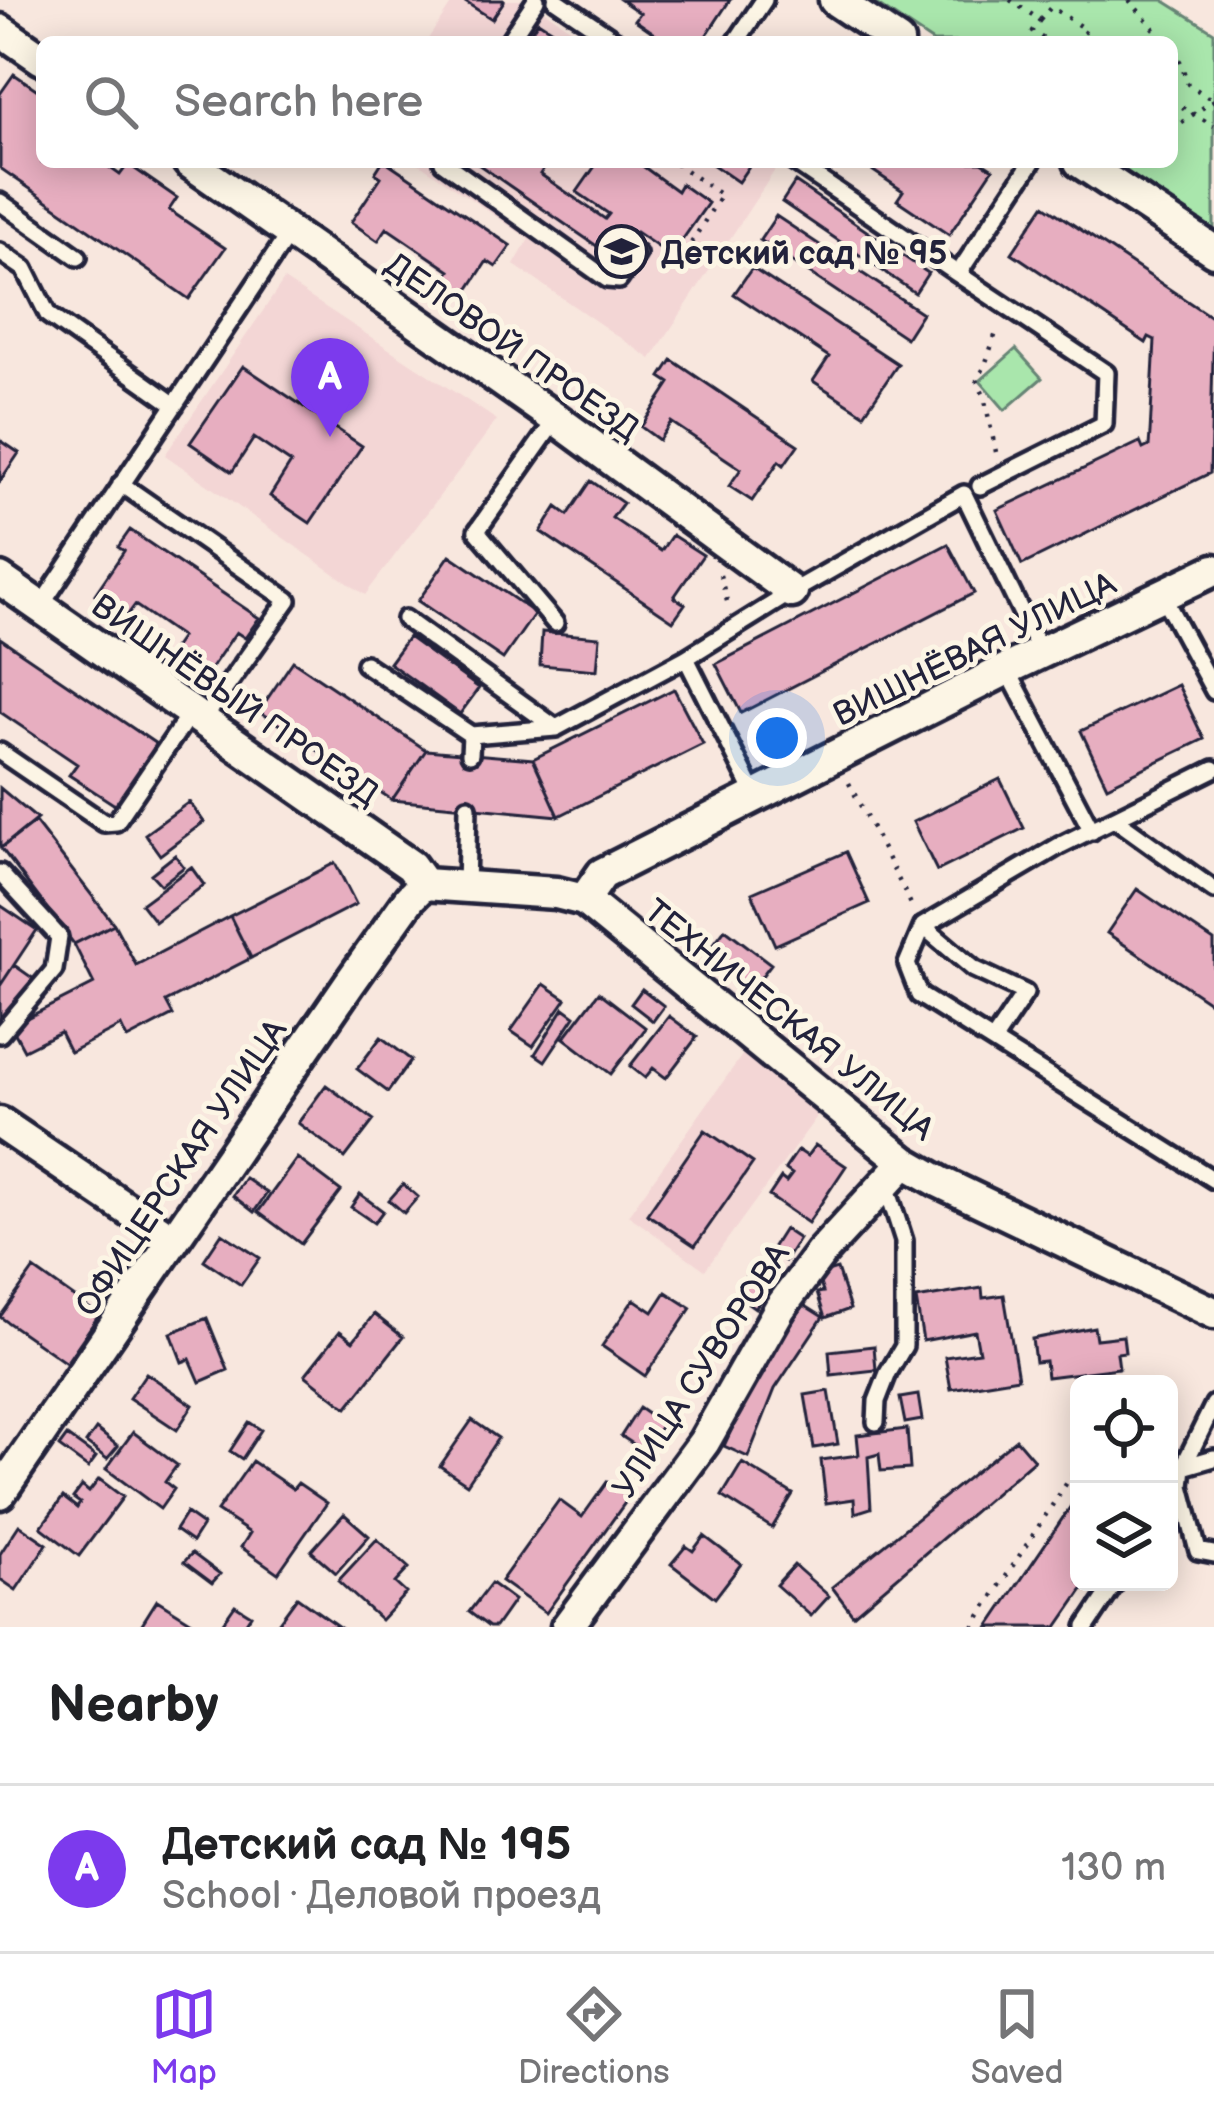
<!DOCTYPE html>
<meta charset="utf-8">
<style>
:root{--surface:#fff;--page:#f6f6f6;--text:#202124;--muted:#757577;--line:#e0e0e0;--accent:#7c3aed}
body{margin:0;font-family:"Balsamiq Sans",sans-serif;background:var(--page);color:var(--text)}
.controls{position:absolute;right:36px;bottom:36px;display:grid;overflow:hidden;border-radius:18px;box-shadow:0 6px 30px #0003}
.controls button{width:108px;height:108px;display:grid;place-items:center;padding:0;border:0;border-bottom:3px solid var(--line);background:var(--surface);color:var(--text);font:60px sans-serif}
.you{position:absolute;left:777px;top:738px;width:42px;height:42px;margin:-30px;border:9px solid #fff;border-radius:50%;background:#1a73e8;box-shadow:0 0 0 18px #1a73e833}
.badge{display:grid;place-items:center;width:78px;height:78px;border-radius:50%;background:var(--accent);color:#fff;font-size:39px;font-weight:700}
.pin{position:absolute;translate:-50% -99px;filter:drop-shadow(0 3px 6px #0008)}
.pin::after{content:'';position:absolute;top:63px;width:42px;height:36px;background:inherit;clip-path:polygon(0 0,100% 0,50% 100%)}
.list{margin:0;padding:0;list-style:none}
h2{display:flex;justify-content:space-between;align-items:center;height:156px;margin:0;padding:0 48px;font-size:51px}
h2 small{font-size:39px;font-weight:400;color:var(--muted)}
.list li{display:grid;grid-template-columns:78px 1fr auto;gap:36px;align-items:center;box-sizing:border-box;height:168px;padding:0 48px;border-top:3px solid var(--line)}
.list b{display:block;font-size:45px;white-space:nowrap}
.list p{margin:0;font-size:39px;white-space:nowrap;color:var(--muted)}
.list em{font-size:39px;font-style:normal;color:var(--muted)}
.icon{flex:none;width:66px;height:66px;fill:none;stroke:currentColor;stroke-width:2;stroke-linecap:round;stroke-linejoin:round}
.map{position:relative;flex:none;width:1214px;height:1627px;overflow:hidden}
.search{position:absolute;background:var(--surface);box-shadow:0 6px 30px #0003;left:36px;right:36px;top:36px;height:132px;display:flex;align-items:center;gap:30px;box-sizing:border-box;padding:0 42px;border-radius:18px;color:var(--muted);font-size:45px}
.sheet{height:324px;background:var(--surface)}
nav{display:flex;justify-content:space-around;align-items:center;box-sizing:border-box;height:168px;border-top:3px solid var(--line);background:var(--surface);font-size:33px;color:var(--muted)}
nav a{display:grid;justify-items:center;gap:6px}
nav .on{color:var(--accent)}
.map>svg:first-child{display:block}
</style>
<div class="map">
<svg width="1214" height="1627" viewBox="0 0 1214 1627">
<rect width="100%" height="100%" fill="#f8e7de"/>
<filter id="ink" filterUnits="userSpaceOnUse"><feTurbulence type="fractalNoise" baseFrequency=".00833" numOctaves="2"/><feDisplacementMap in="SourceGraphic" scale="24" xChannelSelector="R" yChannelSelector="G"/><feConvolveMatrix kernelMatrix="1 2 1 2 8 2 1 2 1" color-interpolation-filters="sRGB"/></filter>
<g filter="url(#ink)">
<path fill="#f3d6d5" d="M454,0H529L590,42H426Z
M417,162H764L775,170L651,359L514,265L529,239Z
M284,280L497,420L365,595L165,455Z
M745,1051L821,1111L705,1270L628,1215Z"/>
<path fill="#a9e6ac" stroke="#668474" stroke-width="3" d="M870,0H1163L1214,32V235L1109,162H1172V42H933Z
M1016,349L1042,378L1005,410L980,381Z"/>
<path fill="#e7aec0" stroke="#22223b" stroke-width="3" d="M462,0H503L504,1L492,19Z
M621,0H730L702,42H667L635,20L640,13Z
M538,21L569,41L568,42H530L526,39Z
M14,74L42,93V162H102L120,175L128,164L177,198L169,210L225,248L189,299L0,168V94Z
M382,162H387L511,246L496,267L487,261L464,296L443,281L450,271L387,228L378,241L351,222L381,177L375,173Z
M475,162H548L540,174L605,219L609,214L577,192L598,162H637L677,191L681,184L708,203L671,256L636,232L617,260Z
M709,162H749L751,163L738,182Z
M860,162H982L993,169L949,235L897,200L903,191Z
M795,182L928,273L915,293L782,202Z
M1044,205L1214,319L1210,473L1022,565L997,510L1140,442L1143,449L1149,446L1150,433L1155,340L1149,337L1146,343L1012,253Z
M776,216L922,313L906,338L760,240Z
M752,268L898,364L864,414L813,381L829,357L734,294Z
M672,360L798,445L784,465L779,461L752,501L729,486L741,469L671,422L659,440L641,427L670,383L661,377Z
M243,366L362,446L310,523L270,496L291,463L254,438L232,472L190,443Z
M0,440L19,453L0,481Z
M591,481L623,503L612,518L661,551L672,535L703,555L674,597L685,604L673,621L541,532L557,507L568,515Z
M130,530L259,618L245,638L236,632L207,674L172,650L181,637L135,605L127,616L95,594L124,551L118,547Z
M948,544L974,593L741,713L716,664Z
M450,555L535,613L503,659L418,601Z
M542,632L600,637L597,670L540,665Z
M408,637L479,688L460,714L389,663Z
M0,638L159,746L118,807L69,775L77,764L0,712Z
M293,661L426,750L392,800L259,711Z
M1178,685L1204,739L1107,786L1081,731Z
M674,689L703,744L559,816L533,759Z
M426,750L533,759L559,816L392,800Z
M1000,779L1024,828L937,871L913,822Z
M0,788L37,819L1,848L0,847Z
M189,802L204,822L160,855L145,834Z
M35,822L114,924L74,944L1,848Z
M846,852L869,903L775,945L752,893Z
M175,855L184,867L161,885L151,874Z
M335,863L356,904L251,958L230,916Z
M191,867L204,885L155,922L141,904Z
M1137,889L1214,941V1005L1107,933Z
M0,905L37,930L0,986Z
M230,916L251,958L166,1002L173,1015L127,1039L121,1026L70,1052L60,1032L24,1050L11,1026L94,984L74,944L114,924L136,965Z
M725,929L771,964L752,989L706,954Z
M14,965L34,979L5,1019L0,1016V986Z
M544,984L566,999L533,1046L511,1031Z
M642,989L664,1006L653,1021L631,1004Z
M599,992L646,1028L611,1074L564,1038Z
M564,1008L575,1016L545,1061L535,1054Z
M669,1016L697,1037L666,1078L653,1068L645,1078L630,1066Z
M381,1037L411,1060L388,1092L357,1069Z
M326,1085L374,1120L345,1158L298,1123Z
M705,1130L753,1163L695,1246L647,1214Z
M815,1145L846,1166L808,1223L769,1196L781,1178L786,1182L792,1174L785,1169L798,1150L807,1156Z
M297,1158L341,1191L301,1244L258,1212Z
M245,1178L267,1193L254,1212L233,1196Z
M403,1184L418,1197L404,1213L389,1200Z
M360,1194L383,1211L374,1223L351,1207Z
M784,1229L799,1239L785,1261L770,1251Z
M222,1233L260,1258L241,1285L204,1260Z
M34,1269L99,1315L66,1363L0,1317Z
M837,1269L850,1309L825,1318L817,1293L823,1292L817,1275Z
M747,1275L768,1290L755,1308L734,1293Z
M982,1288L983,1298L1004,1295L1018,1378L951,1389L945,1357L979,1352L975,1331L923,1341L916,1299Z
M666,1292L691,1308L645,1376L602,1346L634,1299L653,1312Z
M804,1305L823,1317L775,1389L748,1457L724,1446L755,1378Z
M374,1314L403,1337L347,1408L305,1375L340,1331L353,1341Z
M207,1318L228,1370L200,1382L190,1359L182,1362L171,1333Z
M1094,1327L1096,1339L1123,1336L1125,1352L1117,1353L1119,1368L1047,1377L1045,1361L1035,1362L1032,1339Z
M874,1346L876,1370L831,1375L829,1351Z
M146,1373L193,1405L177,1430L129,1398Z
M829,1391L838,1444L814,1448L805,1395Z
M918,1395L922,1420L905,1423L900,1398Z
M639,1408L662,1424L644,1451L621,1436Z
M472,1420L498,1438L467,1484L440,1466Z
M249,1422L261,1430L242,1459L230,1451Z
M96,1429L118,1446L107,1459L86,1443Z
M907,1429L910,1469L881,1471L879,1454L868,1457L871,1508L855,1513L854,1499L826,1503L821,1460L859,1455L857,1435Z
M133,1432L177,1465L165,1482L174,1489L160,1509L106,1469Z
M67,1436L96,1457L88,1468L59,1447Z
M1016,1439L1034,1460L853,1615L832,1587Z
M252,1461L293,1489L298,1483L327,1503L278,1573L241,1547L250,1533L217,1511Z
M742,1463L793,1494L772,1528L722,1496Z
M99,1479L123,1497L79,1556L41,1527L63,1497L77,1508L80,1503L73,1498L82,1486L89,1492Z
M607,1482L629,1497L546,1613L501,1581L559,1500L582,1517Z
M1079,1494V1582H1088L1057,1627H989Z
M186,1513L203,1525L192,1542L175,1530Z
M344,1514L369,1536L336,1573L311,1551Z
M19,1525L47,1544L16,1590L0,1579V1554Z
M704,1536L741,1564L715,1598L671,1564L686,1546L693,1551Z
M377,1539L409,1568L395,1583L406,1593L381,1620L338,1581Z
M192,1553L220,1574L212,1583L184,1562Z
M794,1565L829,1596L811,1616L776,1585Z
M491,1583L514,1600L495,1627H489L469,1612Z
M297,1597L339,1627H283L278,1623Z
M157,1600L200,1627H140Z
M235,1605L251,1615L243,1627H223L221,1625Z"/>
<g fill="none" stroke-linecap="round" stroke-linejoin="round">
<defs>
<path id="service" d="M556,0L618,42
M508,42L536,0
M736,42L764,0
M443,162L607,279L619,280L637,254
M794,162L958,274
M0,202L78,257
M0,252L25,269L48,315L175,405
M121,484L288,600L203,720
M980,486L1104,424L1106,373L958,274L1032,162
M1162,595L1214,691
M40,607L290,232
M405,619L556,728
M555,623L477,531L556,419
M686,658L756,797
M365,664L471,735
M1007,669L1092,831
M0,752L104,823L116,822L191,712
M470,754L471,735L556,728L686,658L792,592L964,494L1041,653
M1214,769L1059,846L923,926L907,964L919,995L1214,1180
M1115,819L1214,890
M0,873L59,937L54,970L0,1034
M466,887L468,807
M923,926L974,969L1025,993L993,1041
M876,1422L877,1401L888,1373L904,1346V1241L886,1185
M1214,1458L1183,1467L1181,1486L1198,1551L1214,1554
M1183,1467L1214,1404
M1086,1627L1116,1582"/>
<path id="minor" d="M835,0L898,42
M0,30L42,59
M189,162L556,419L792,592
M1080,162L1214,251
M0,579L411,866L424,884
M424,884L556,893L584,900L905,1162L940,1182L1214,1313
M584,900L602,874L1007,669L1214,570
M0,1123L173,1240
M0,1493L349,984L410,898L424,884
M567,1627L704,1442L780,1308L820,1254L905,1162"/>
</defs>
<use href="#service" stroke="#22223b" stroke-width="24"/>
<use href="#minor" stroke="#22223b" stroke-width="39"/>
<path stroke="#22223b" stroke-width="4.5" stroke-dasharray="3 9" stroke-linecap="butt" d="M1010,0L1040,20L1032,31L1048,42
M1129,0L1166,42
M1040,20L1051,7L1086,30L1077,42
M1172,50L1180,61L1188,84L1214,101
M1172,101L1214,126
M1172,129L1214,100
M659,263L675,269L721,195L674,162
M996,452L984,396L977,380L984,368L998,327
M720,575L728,605
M849,783L912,906
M973,1627L1079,1464"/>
<use href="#service" stroke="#fcf5e5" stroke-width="15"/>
<use href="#minor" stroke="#fcf5e5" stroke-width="30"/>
</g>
</g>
<defs>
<symbol id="school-ring" viewBox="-11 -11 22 22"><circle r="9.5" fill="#fcf5e5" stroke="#22223b" stroke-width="1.5"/><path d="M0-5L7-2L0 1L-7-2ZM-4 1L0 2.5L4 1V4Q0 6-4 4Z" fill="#22223b"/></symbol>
</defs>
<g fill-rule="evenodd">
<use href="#school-ring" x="592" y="222" width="59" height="59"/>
</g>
<g text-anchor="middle" stroke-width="10" stroke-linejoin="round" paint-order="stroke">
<g font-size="33" font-weight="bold" fill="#22223b" stroke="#fcf5e5" text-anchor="start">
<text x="661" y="264">Детский сад № 95</text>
</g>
<g font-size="33" fill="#22223b" stroke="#fcf5e5">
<text transform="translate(513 346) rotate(35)" y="12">ДЕЛОВОЙ ПРОЕЗД</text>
<text transform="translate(974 648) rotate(-26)" y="12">ВИШНЁВАЯ УЛИЦА</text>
<text transform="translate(236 699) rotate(35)" y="12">ВИШНЁВЫЙ ПРОЕЗД</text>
<text transform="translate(790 1019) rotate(39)" y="12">ТЕХНИЧЕСКАЯ УЛИЦА</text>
<text transform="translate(180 1167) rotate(-56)" y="12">ОФИЦЕРСКАЯ УЛИЦА</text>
<text transform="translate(700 1370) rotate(-57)" y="12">УЛИЦА СУВОРОВА</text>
</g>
</g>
</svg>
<div class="controls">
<button><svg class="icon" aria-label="locate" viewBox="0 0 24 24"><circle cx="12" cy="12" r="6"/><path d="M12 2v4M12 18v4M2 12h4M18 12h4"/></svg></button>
<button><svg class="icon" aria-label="layers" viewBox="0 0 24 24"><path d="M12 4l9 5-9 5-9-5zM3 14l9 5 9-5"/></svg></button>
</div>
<div class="you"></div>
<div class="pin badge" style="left:330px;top:437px">A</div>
<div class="search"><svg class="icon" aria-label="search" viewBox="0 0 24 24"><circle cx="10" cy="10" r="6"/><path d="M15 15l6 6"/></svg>Search here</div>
</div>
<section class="sheet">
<h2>Nearby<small></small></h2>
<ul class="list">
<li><span class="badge">A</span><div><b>Детский сад № 195</b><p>School · Деловой проезд</p></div><em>130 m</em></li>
</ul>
</section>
<nav>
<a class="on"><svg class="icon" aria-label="map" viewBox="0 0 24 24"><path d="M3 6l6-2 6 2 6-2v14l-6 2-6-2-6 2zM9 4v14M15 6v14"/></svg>Map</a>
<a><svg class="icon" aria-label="directions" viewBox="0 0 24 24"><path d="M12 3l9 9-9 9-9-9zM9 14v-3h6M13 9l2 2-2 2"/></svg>Directions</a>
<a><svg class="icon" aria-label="saved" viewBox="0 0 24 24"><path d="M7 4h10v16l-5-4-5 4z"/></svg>Saved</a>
</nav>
